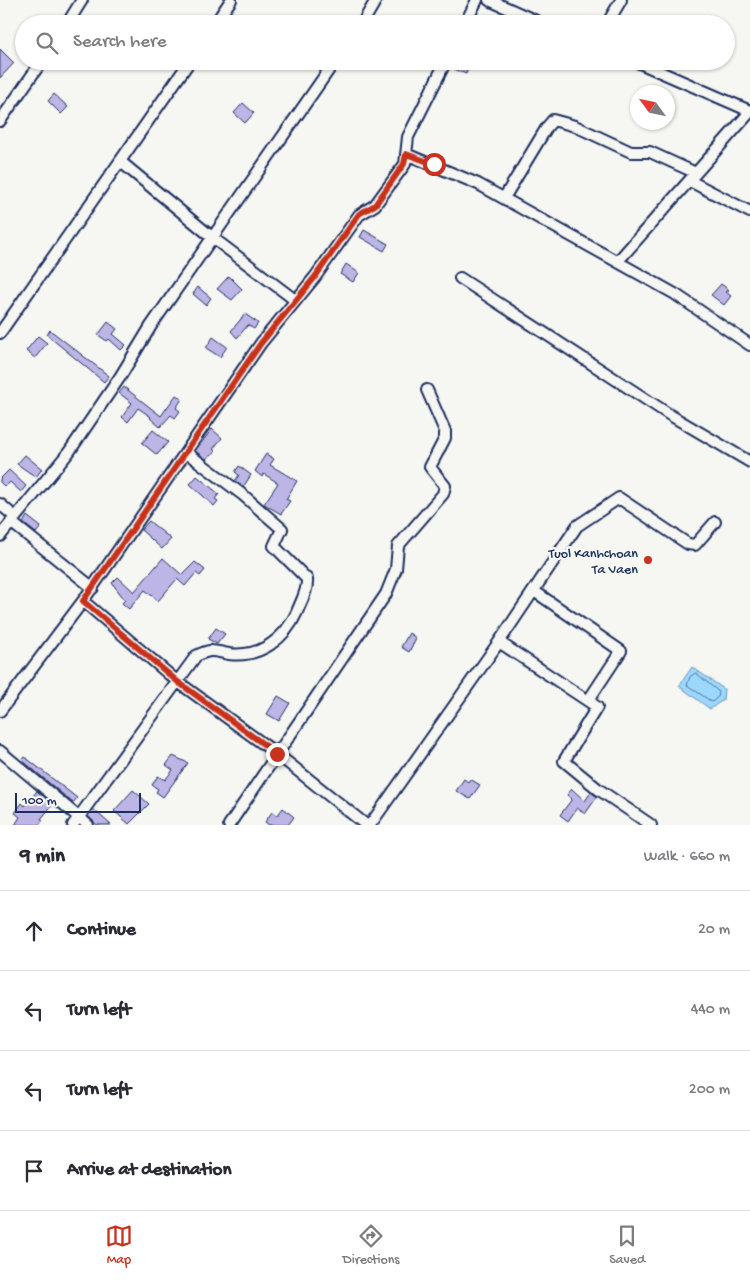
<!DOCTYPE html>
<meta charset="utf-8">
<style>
:root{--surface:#fff;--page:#f7f7f7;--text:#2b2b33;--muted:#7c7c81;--line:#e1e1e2;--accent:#c8321e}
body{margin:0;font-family:"Gochi Hand",sans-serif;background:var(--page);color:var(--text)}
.compass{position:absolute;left:630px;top:85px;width:45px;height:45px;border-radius:50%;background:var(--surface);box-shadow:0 1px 4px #0004;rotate:303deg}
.scale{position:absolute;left:15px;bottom:12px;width:126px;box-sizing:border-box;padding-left:5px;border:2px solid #1b2f5e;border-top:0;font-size:14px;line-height:18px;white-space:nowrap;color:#1b2f5e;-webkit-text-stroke:4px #f6f6f2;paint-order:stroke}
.stop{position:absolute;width:15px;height:15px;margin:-11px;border:4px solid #c8321e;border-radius:50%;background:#fff}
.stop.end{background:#c8321e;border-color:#fff;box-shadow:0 1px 5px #0008}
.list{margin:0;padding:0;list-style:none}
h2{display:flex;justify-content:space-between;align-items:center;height:65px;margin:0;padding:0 20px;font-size:21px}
h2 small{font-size:16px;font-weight:400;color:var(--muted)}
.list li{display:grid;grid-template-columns:32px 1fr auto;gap:15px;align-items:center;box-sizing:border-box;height:80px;padding:0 20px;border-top:1px solid var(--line)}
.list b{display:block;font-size:19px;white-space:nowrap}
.list em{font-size:16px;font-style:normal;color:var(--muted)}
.icon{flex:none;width:28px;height:28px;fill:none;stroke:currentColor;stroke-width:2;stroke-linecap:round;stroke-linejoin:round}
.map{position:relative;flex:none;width:750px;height:825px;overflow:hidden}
.search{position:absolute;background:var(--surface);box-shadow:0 1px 4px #0004;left:15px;right:15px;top:15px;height:55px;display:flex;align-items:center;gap:12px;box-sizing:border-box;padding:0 18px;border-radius:28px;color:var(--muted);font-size:19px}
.sheet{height:385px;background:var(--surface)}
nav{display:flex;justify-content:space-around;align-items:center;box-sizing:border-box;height:70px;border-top:1px solid var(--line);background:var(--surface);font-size:14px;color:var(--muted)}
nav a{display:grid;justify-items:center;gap:2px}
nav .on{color:var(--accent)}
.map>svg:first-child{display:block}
</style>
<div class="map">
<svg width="750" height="825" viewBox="0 0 750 825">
<rect width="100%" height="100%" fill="#f6f6f2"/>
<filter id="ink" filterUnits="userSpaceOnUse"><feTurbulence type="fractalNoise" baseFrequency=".02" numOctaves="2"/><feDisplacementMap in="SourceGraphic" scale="10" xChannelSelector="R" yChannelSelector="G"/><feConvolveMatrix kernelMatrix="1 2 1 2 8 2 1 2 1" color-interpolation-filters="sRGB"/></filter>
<g filter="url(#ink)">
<path fill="#9cd8fd" stroke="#6894bd" d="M692,667L724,689L723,700L710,709L679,686Z"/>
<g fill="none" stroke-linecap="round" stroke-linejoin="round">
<path stroke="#4f739e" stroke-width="1" d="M696,673L719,692L718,697L712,702L687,685L690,677Z"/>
</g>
<path fill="#bcb5e6" stroke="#1b2f5e" d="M0,49L14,63L0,78Z
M457,61H471L466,74L454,69Z
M54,94L68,107L61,114L48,101Z
M243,103L254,113L245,123L234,113Z
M364,230L388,244L384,251L360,237Z
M346,264L359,273L353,282L340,274Z
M229,276L242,289L232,300L217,289Z
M721,284L729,290L726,292L731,296L724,305L711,295Z
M198,287L211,298L206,305L193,294Z
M245,314L258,323L254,329L248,325L237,338L231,331Z
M108,322L117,329L113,334L126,345L121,350L109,339L107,341L98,335Z
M50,330L109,376L104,382L47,335Z
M38,336L47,343L35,358L26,351Z
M213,337L227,347L220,357L206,348Z
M124,387L161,416L176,395L182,399L176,408L180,411L175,418L171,415L160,427L150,418L151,417L138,408L128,422L122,417L132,403L119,393Z
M212,429L222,438L213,449L216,451L206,459L195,451Z
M153,430L168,442L157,455L142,443Z
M266,454L274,459L270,465L297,481L286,499L290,501L281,514L264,504L278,483L264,474L262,477L255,471Z
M25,455L42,469L36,477L17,464Z
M239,466L251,475L243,487L235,481L239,475L235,472Z
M9,470L26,486L21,492L10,482L5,487L0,482V479Z
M197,476L219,494L215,499L218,501L214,506L190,484Z
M27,516L41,527L36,533L23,523Z
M149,521L171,539L162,549L141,530Z
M163,558L182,575L195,562L205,570L200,576L196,573L185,586L177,579L158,601L145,590L129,609L122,603L125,600L112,583L118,577L134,592Z
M216,628L225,634L217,644L208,639Z
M409,633L416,638L409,652L401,647Z
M278,696L290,703L279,721L267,714Z
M173,756L188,763L163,797L156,792L158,789L152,785L158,776L165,780L173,770L166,765Z
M25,757L77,798L73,803L22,760Z
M464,779L468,782L470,779L480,785L470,799L456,791Z
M572,789L585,801L591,792L597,797L585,814L577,808L568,821L560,815L572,799L567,795Z
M133,790L149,804L129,824L114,811Z
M37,791L53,804L41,819L43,820L39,825H15L20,817L15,813L22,803L25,806Z
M283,808L294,817L288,825H269L265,822L272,812L277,816Z
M93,809L111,825H97L88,816Z"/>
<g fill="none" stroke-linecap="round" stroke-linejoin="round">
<defs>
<path id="minor" d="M489,0L543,24
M67,24L82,0
M215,24L231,0
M362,24L376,0
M465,24L477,0
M607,24L621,0
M635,61L750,111
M0,121L42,61
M406,154L478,184L675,294L750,345
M121,162L213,238L295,300
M690,181L750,212
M504,198L547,127L553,120L575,126L631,152H650L696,173
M618,261L750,112
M460,278L670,415L750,462
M0,333L190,61
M0,504L15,517
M11,522L93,588
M0,536L69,452L120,377L151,326L335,61
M534,591L621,651L588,701L597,707L564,761L598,789L651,825
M83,601L178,682L277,754L366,825
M499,642L588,701
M0,711L83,601L261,343L315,277L359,215L375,205L405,164L408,137L446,61
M0,751L88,825
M73,825L196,656C212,648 213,651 229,654C260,658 285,639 297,612C301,601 308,591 307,579L274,546L282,529L243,495L187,453
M229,825L386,594L396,569L398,546L443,494L445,486L430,467L445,438V431L427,390
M370,825L499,642L577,526L619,498L688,544L695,545L715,522"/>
</defs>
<use href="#minor" stroke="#1b2f5e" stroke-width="14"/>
<use href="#minor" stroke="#f6f6f2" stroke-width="10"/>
</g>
</g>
<g fill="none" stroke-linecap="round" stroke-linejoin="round" filter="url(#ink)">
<path stroke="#c8321e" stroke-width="6" d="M277,754L178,682L83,601L261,343L315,277L359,214L375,205L404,164L406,154L434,164"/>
</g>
<circle fill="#c8321e" stroke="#f6f6f2" stroke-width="2" cx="648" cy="560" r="5"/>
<g text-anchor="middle" stroke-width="5" stroke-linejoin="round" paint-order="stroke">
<g font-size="14" fill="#1b2f5e" stroke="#f6f6f2" text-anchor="end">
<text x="638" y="557">Tuol Kanhchoan<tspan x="638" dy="16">Ta Vaen</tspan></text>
</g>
</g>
</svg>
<svg class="compass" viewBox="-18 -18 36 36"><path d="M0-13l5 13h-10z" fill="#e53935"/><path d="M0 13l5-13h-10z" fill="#7c7c81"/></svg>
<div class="scale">100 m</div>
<div class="stop" style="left:434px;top:164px"></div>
<div class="stop end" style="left:277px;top:754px"></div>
<div class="search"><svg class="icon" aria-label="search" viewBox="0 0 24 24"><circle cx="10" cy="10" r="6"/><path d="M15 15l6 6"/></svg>Search here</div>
</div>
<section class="sheet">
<h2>9 min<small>Walk · 660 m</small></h2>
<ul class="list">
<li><svg class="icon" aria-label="ahead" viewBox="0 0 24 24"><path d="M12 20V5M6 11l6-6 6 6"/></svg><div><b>Continue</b></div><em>20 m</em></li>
<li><svg class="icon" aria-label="left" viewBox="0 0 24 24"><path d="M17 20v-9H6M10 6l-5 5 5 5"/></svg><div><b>Turn left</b></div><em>440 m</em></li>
<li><svg class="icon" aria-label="left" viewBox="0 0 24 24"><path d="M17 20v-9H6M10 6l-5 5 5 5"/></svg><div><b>Turn left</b></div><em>200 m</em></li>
<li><svg class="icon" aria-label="arrive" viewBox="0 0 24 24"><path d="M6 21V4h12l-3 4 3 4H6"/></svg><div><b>Arrive at destination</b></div></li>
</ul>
</section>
<nav>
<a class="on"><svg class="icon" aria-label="map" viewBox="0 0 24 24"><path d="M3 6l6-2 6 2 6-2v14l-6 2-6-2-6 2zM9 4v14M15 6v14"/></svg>Map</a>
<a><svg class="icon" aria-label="directions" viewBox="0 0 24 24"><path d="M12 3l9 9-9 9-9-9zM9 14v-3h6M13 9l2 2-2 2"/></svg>Directions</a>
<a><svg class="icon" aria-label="saved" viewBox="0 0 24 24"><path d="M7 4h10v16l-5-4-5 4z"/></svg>Saved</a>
</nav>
